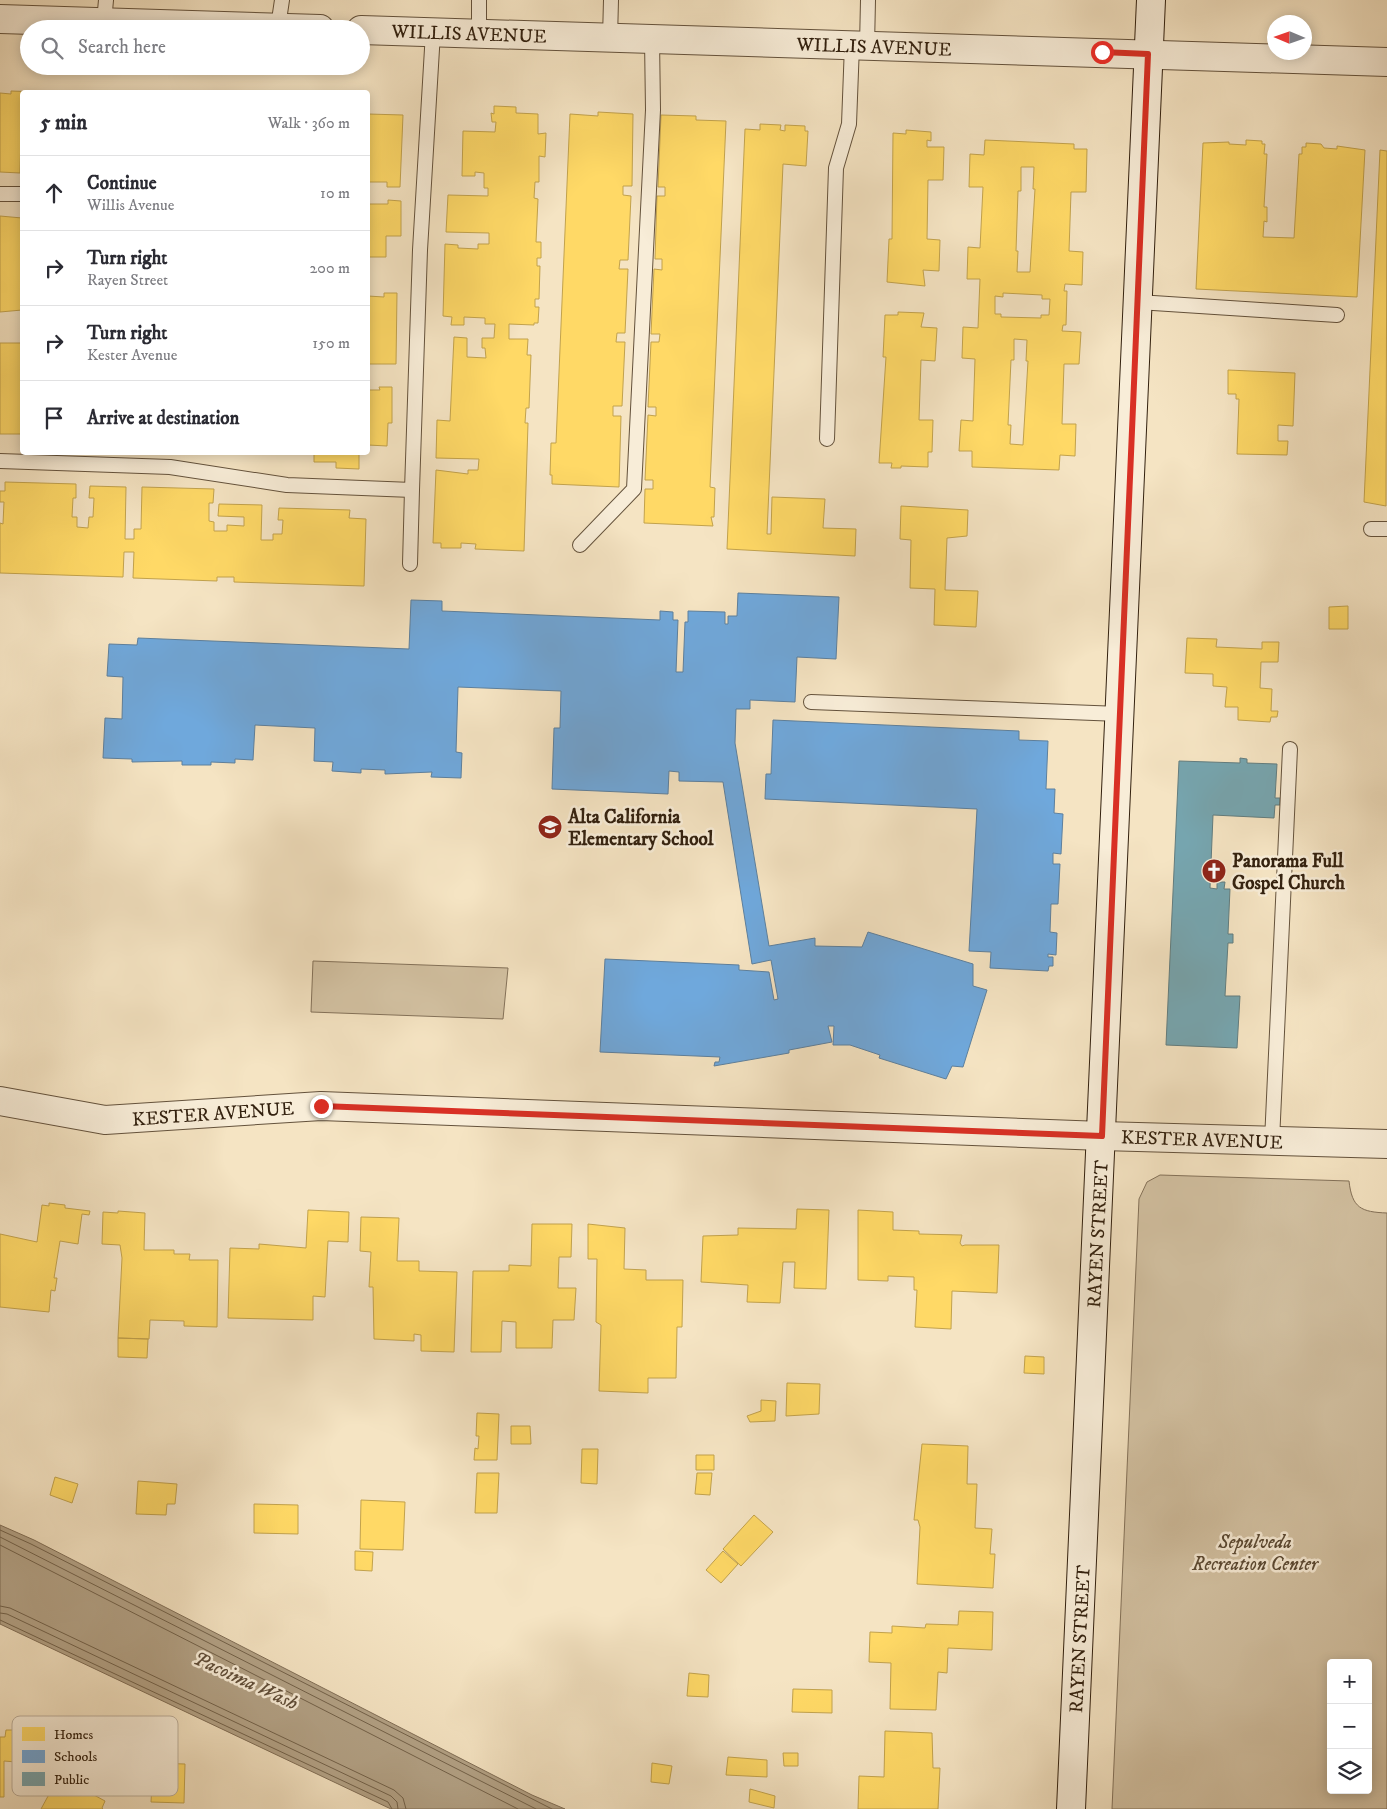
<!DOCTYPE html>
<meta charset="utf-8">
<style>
:root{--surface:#fff;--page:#f2f2f3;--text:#2b2b33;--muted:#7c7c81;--line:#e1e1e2}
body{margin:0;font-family:"IM FELL DW Pica",serif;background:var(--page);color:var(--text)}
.controls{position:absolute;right:15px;bottom:15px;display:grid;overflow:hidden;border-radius:5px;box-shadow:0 2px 12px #0003}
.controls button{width:45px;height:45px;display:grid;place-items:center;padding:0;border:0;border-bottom:1px solid var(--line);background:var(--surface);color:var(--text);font:25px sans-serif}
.compass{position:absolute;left:1267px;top:15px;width:45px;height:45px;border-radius:50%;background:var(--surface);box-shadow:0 2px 12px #0003;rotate:272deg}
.stop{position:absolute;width:15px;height:15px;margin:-11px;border:4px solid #d93025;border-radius:50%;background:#fff}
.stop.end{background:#d93025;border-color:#fff;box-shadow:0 1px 5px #0008}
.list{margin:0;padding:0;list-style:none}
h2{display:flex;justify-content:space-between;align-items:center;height:65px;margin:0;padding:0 20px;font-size:21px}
h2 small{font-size:16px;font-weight:400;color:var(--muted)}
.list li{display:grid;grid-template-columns:32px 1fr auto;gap:15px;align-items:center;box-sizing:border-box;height:75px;padding:0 20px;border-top:1px solid var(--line)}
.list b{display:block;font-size:19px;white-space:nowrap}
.list p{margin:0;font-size:16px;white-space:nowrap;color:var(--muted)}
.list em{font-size:16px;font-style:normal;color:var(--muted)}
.icon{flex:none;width:28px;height:28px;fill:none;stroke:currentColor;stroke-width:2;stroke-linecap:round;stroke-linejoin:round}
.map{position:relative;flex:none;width:1387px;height:1809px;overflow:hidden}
.search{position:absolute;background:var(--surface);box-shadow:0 2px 12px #0003;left:20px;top:20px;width:350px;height:55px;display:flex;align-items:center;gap:12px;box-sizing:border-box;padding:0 18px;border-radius:28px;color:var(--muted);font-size:19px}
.panel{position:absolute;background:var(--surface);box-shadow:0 2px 12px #0003;left:20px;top:90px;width:350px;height:365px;border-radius:5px}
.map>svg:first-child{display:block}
</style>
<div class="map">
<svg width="1387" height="1809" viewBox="0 0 1387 1809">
<rect width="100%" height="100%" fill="#f5e4c3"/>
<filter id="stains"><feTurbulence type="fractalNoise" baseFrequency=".004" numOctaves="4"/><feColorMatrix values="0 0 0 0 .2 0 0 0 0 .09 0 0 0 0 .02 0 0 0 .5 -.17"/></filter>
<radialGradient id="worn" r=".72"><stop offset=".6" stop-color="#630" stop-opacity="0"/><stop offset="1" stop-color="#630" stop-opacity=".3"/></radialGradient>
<path fill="#d4c3a4" stroke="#84725a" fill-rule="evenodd" d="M313,961L508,968L503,1019L311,1012Z
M1160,1175L1349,1181C1352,1208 1361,1212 1387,1213V1809H1112L1139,1199L1147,1182ZM1331,1663H1368V1790H1331Z"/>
<path fill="#b3a286" stroke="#806e56" d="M0,1525L34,1540L532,1795L565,1809H391L0,1624Z"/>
<path fill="#ffd966" stroke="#c2a24c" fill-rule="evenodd" d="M11,91L37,92H22L20,173L0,172V93L11,94Z
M494,106L516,107V113L538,114V134L546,133L545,157L539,156V182H535L534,198L538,199L536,242H541V258H537V266H540L539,299H535V307H539L538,323H534V325L509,324V339H528L527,355H531L529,408H526L525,423H528L524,551L475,549L476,544L461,543V548H441V543H433L436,470L468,474V470H478L479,459L436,458L437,420L450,421L454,337L467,338V357L486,358L485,348H482V338H494L495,324H485V318L464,317V325H451L452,317L443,316L445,244L458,245V248L478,249V244H489V233L446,232L448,195L488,196V188H484V173L475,172V176H462L463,131L495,132L496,122H492L491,113L494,114Z
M598,112L633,114L632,186H623V195L631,196L628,260H620L619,269H628L625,333H617L616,342H625L622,406H613V416H621L619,487L552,484V475H550L551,443H556L570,114L598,116Z
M368,114L403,115L400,187H387V182H368V186Z
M661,115L696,116V120L726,121L710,487L715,488L714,517H711L713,526L644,523L645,489H653V480H645L648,415L656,416V407H648L651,342H659L660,334H651L654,269L662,270V259H655L657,196H665V187H658Z
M760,124L781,125L780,130L785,131V125L805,126V131H808L806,166L783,164L767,534H771L772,497L825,499L823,528L856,529L855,556L727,549L745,129L760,130Z
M906,130L931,132V141L927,140V147H944L943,180H928L927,239L940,240L939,271L923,270L925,286L887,282L889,239H892L893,133L906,134Z
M985,140L1074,144V149H1087L1086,192H1071L1069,251L1083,252L1082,285L1065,284L1064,291H1067L1066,325H1063L1062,331L1081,332L1079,364H1064L1062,424H1076L1075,456L1060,455L1059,470L972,467V451H959L961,420L973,421L975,359L962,358L963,327L978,328L980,279H967L968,247L980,248L983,187H969L970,154L984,155ZM1021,167H1034L1033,189H1035L1030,272H1017L1018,251H1016L1018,191H1021ZM1003,293L1042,295V299H1050L1049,315H1041V318L1001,317V314H995V296L1003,297ZM1014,339L1027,340L1026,361H1028L1023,445L1010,444L1011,425H1008L1011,360H1014Z
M1246,140L1262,141V144H1265L1264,154H1267L1264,207H1267V222L1264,221L1263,237L1294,238L1299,154H1302V147H1306V143L1321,144L1324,148L1337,149V146L1365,150L1357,297L1196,289L1203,143L1229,142V144L1246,145Z
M1380,150L1387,151L1386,506L1364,502Z
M388,200L401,201V236H386V257H369L368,204H388Z
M0,216L22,218V310L0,312Z
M384,293H397L396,364H368V296L384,297Z
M898,312L924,313L921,327L937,328L935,361L921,360L919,420H933L932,452H928V467L901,466V468H891L892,463H879L886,357H883L885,315H898Z
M0,343H22V434H0Z
M1228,370L1295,373L1293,426L1278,425V441H1288L1287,455L1237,454L1239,399H1236V394H1228Z
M379,387H392V423H388L387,446L368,445V390H380Z
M233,452H272V454H233Z
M314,452H357L359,453V469L336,468V462H314Z
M5,482L76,484V498H73L72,517H77V527L88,528L89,517H93L94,498H89L90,486L126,487L125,539H134V529H141L142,487L214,489L213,503H209V521L214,522V531H227V525L244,526V517L218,516L219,504L262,505L261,540H273V534H282L283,520H278L279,508L350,510L349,518L366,519L364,586L234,582V577H217V581L133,578L134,552H124L123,577L0,573V523L3,524L4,502H0V491H5Z
M901,506L968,510L967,536L947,538L945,590L978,591L976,627L934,625L935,589L910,588L911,540L900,539Z
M1348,606V629H1329V607Z
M1187,638L1217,639L1216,647L1262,649V642H1279L1278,662H1261L1260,688L1272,689L1271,711H1278L1277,717H1271L1270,722L1238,720V707H1225L1227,687L1213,686V674L1185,673Z
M49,1203L65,1205V1208L90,1211L89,1215L82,1214L78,1244L60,1241L54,1278H57L55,1291L51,1290L49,1312L0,1307V1234L37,1242L42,1205L49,1206Z
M797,1209L829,1210L826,1289L794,1288L795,1262H783L780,1303L747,1302L748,1285L701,1282L703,1236L738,1235V1228L796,1229Z
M308,1210L349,1212L348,1242L328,1241L325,1297L313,1296V1320L228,1318L230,1248L259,1249V1244L306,1248Z
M858,1210L893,1212V1230L919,1231V1234L962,1235L960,1243L962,1246L965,1245H999L997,1293L952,1291L951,1329L915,1327L917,1290H914V1277L888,1276V1281L858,1280Z
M118,1211L145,1213L144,1250H174V1254H190L189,1260H218L217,1327L184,1326V1321L150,1320L149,1339L118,1338L122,1258L120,1245L102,1244L103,1212L118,1213Z
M361,1217L399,1218L397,1261H419V1271L457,1272L454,1352L421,1351V1335L414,1334V1341L374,1339L373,1287H369L371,1252L360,1251Z
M532,1224H572L571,1257H559L558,1288H576L574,1320H553L552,1348H516V1322L502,1321L501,1352H471L473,1271H509V1265L531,1266Z
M588,1224L625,1228L624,1269L646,1270V1280H683L682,1327H677L676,1378H648V1393L599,1391L601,1325L596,1322L597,1259H588Z
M118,1338L148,1339L147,1358L118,1357Z
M1025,1356L1044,1357V1374L1024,1373Z
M787,1383L820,1384L819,1414L786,1416Z
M761,1400L776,1401L775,1421L750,1422L747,1416L761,1411Z
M477,1413L499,1414L497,1460H474L475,1448L478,1449L479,1436H476Z
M511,1426H530L531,1444H511Z
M922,1444L968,1446L967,1484H977L975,1528L992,1529L990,1554H995L993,1588L917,1584L920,1527L918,1520H914Z
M582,1449H598L597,1484L581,1483Z
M696,1455H714V1470H696Z
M477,1473H499L497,1513H475Z
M697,1473H712L710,1495L695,1494Z
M55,1477L78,1484L72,1503L50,1495Z
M138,1481L177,1484L175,1504H167L166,1515L136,1514Z
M361,1500L405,1502L403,1550L360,1549Z
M254,1504L298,1505V1534L254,1533Z
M754,1515L773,1532L741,1566L723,1549Z
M355,1551L373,1552L372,1571L355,1570Z
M723,1551L738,1564L721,1583L706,1570Z
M959,1611L993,1612L992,1650L948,1648L947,1673L938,1672L936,1710L890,1709L891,1663L869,1662L870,1632L892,1633V1626L925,1628L926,1624L958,1625Z
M689,1673L709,1675L708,1697L687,1696Z
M793,1689L832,1690V1713L792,1712Z
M6,1730H17L16,1762L4,1761V1797H0V1737H5Z
M885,1731L932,1733L933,1768H940L938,1809H858L859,1776L884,1777Z
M783,1753H798V1766H784Z
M728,1757L767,1760V1777L726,1775Z
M153,1763L185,1764L184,1803L151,1802Z
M652,1763L672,1766L669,1784L651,1782Z
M59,1776L105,1801L102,1808L103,1809H41Z
M750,1789L775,1796L774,1808L749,1802Z"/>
<path fill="#6fa8dc" stroke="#5d809e" d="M738,593L839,597L836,659L797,657L795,702L750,700V709H736L735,743L769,946L815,938V946L862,947L868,932L973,964V986L987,990L963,1067L952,1066L946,1079L879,1058L880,1055L850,1045H833L834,1026H828L832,1042L789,1050V1053L714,1066L715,1062H719L720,1057L600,1052L605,959L739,965V970L769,972L774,1000L778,999L771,960L752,964L723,782L679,781V772L669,771L668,794L552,789L554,728H560L561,691L458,687L456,752L462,753L461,778L431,777L432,772L385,774V770L361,769V773L332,771L333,762L314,761L315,728L255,725L253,760L235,759V763L211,762V765H182V761L132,762V759L103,758L105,718L122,719L123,677L107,676L109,644L137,645L138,638L409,649L411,600L442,601V611L660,620V611L673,612V620H678L676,672H683L685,622H688V611L725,612V624H728V616H737Z
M773,720L1019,731V740L1048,741L1046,789H1055L1054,813L1063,814L1061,854L1053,853V864H1060L1058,904H1051L1050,932L1057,933L1056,955L1048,954V957H1053V966H1049L1048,971L990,968L991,952L969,951L977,809L765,799L766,774H771Z"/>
<path fill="#76a5af" stroke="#627d7f" d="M1240,758L1247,759V763L1277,764L1275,798H1280V805H1275L1274,818L1213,815L1210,888L1217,889V882H1225L1224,889H1230L1228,934H1233V943H1228L1225,996H1240L1237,1048L1166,1045L1179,761L1240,763Z"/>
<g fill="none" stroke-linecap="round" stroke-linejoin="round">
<path stroke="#73624a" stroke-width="1" d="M0,1530L31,1544L552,1809
M0,1537L536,1809
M0,1545L518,1809
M0,1606L10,1608L394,1790L403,1798L406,1809
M0,1613L7,1614L391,1796L397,1802L398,1809
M0,1620L388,1802L392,1809"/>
<defs>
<path id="lane" d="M104,22L106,0
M278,27L282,0
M479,33V0
M610,38L611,0
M867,46L868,0
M0,194H22
M1138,302L1337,315
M827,439L836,168L849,124L852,45
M0,461L170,467L287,485L412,490L420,250L433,32
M1371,529H1387
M580,545L634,489L653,110L652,39
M410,564L412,490
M811,702L1120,714
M1272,1141L1290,749"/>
<path id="street" d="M0,19L320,29
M361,30L1387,62
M0,1101L105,1120L321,1106L1102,1136L1387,1144"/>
<path id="secondary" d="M1071,1809L1151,0"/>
</defs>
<use href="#lane" stroke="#64523c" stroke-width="16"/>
<use href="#street" stroke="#64523c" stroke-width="30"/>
<use href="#secondary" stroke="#33210f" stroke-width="30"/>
<use href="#lane" stroke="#f8edd8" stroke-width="14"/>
<use href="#street" stroke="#f8edd8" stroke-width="28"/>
<use href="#secondary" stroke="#f8edd8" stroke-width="28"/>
</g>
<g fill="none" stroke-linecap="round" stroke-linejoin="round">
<path stroke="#d93025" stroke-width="6" d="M321,1106L1102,1136L1148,54L1102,52"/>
</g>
<defs>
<symbol id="school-disc" viewBox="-11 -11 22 22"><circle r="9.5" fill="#8f2418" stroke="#f8edd8"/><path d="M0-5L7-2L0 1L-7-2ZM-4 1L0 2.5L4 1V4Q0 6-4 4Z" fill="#fff"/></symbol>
<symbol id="church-disc" viewBox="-11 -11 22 22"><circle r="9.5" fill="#8f2418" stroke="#f8edd8"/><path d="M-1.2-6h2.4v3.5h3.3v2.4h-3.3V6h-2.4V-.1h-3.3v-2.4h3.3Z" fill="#fff"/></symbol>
</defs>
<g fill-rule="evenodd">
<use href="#school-disc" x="536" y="813" width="28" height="28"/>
<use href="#church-disc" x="1200" y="857" width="28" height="28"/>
</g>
<g text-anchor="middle" stroke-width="5" stroke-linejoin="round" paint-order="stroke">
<g font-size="19" fill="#33210f" stroke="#f8edd8">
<text transform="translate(469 33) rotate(2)" y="7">WILLIS AVENUE</text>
<text transform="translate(874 46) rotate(2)" y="7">WILLIS AVENUE</text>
<text transform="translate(213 1113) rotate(-4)" y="7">KESTER AVENUE</text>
<text transform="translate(1202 1139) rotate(2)" y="7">KESTER AVENUE</text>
<text transform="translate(1097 1234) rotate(-87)" y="7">RAYEN STREET</text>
<text transform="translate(1079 1639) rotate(-87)" y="7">RAYEN STREET</text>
</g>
<g font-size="19" font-weight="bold" fill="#33210f" stroke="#f8edd8" text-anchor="start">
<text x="568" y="823">Alta California<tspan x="568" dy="22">Elementary School</tspan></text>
<text x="1232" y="867">Panorama Full<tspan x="1232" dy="22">Gospel Church</tspan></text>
</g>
<g font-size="19" font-style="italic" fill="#5b4a34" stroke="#f8edd8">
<text x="1255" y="1548">Sepulveda<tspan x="1255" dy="22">Recreation Center</tspan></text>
</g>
<g font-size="20" font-style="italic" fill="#604e39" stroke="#f8edd8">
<text transform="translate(246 1680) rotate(25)" y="7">Pacoima Wash</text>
</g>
</g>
<rect x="12" y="1716" width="166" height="80" rx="8" fill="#f8edd8" stroke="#bdb09c" stroke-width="1"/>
<rect x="22" y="1727" width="23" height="14" fill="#ffd966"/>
<rect x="22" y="1750" width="23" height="13" fill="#6fa8dc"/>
<rect x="22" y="1772" width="23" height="14" fill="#76a5af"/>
<g font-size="14" fill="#33210f">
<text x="54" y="1739">Homes</text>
<text x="54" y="1761">Schools</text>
<text x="54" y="1784">Public</text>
</g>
<rect width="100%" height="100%" filter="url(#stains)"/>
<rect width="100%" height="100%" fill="url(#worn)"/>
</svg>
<div class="controls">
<button>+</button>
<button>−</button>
<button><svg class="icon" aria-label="layers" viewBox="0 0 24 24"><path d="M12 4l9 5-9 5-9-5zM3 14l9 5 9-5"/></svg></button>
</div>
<svg class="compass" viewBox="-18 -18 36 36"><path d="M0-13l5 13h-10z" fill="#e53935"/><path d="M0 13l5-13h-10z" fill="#7c7c81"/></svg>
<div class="stop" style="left:1102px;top:52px"></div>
<div class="stop end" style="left:321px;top:1106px"></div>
<div class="search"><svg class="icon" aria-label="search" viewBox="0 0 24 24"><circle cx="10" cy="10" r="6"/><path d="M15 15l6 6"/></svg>Search here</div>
<section class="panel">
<h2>5 min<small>Walk · 360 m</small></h2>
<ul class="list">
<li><svg class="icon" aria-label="ahead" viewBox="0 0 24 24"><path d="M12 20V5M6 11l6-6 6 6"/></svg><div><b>Continue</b><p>Willis Avenue</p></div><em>10 m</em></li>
<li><svg class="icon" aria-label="right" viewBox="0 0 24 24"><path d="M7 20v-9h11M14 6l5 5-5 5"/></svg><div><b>Turn right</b><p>Rayen Street</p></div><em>200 m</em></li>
<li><svg class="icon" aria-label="right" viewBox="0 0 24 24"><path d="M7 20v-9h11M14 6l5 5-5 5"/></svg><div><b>Turn right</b><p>Kester Avenue</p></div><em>150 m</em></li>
<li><svg class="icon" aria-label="arrive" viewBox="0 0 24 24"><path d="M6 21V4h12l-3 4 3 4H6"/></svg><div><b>Arrive at destination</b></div></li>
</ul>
</section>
</div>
